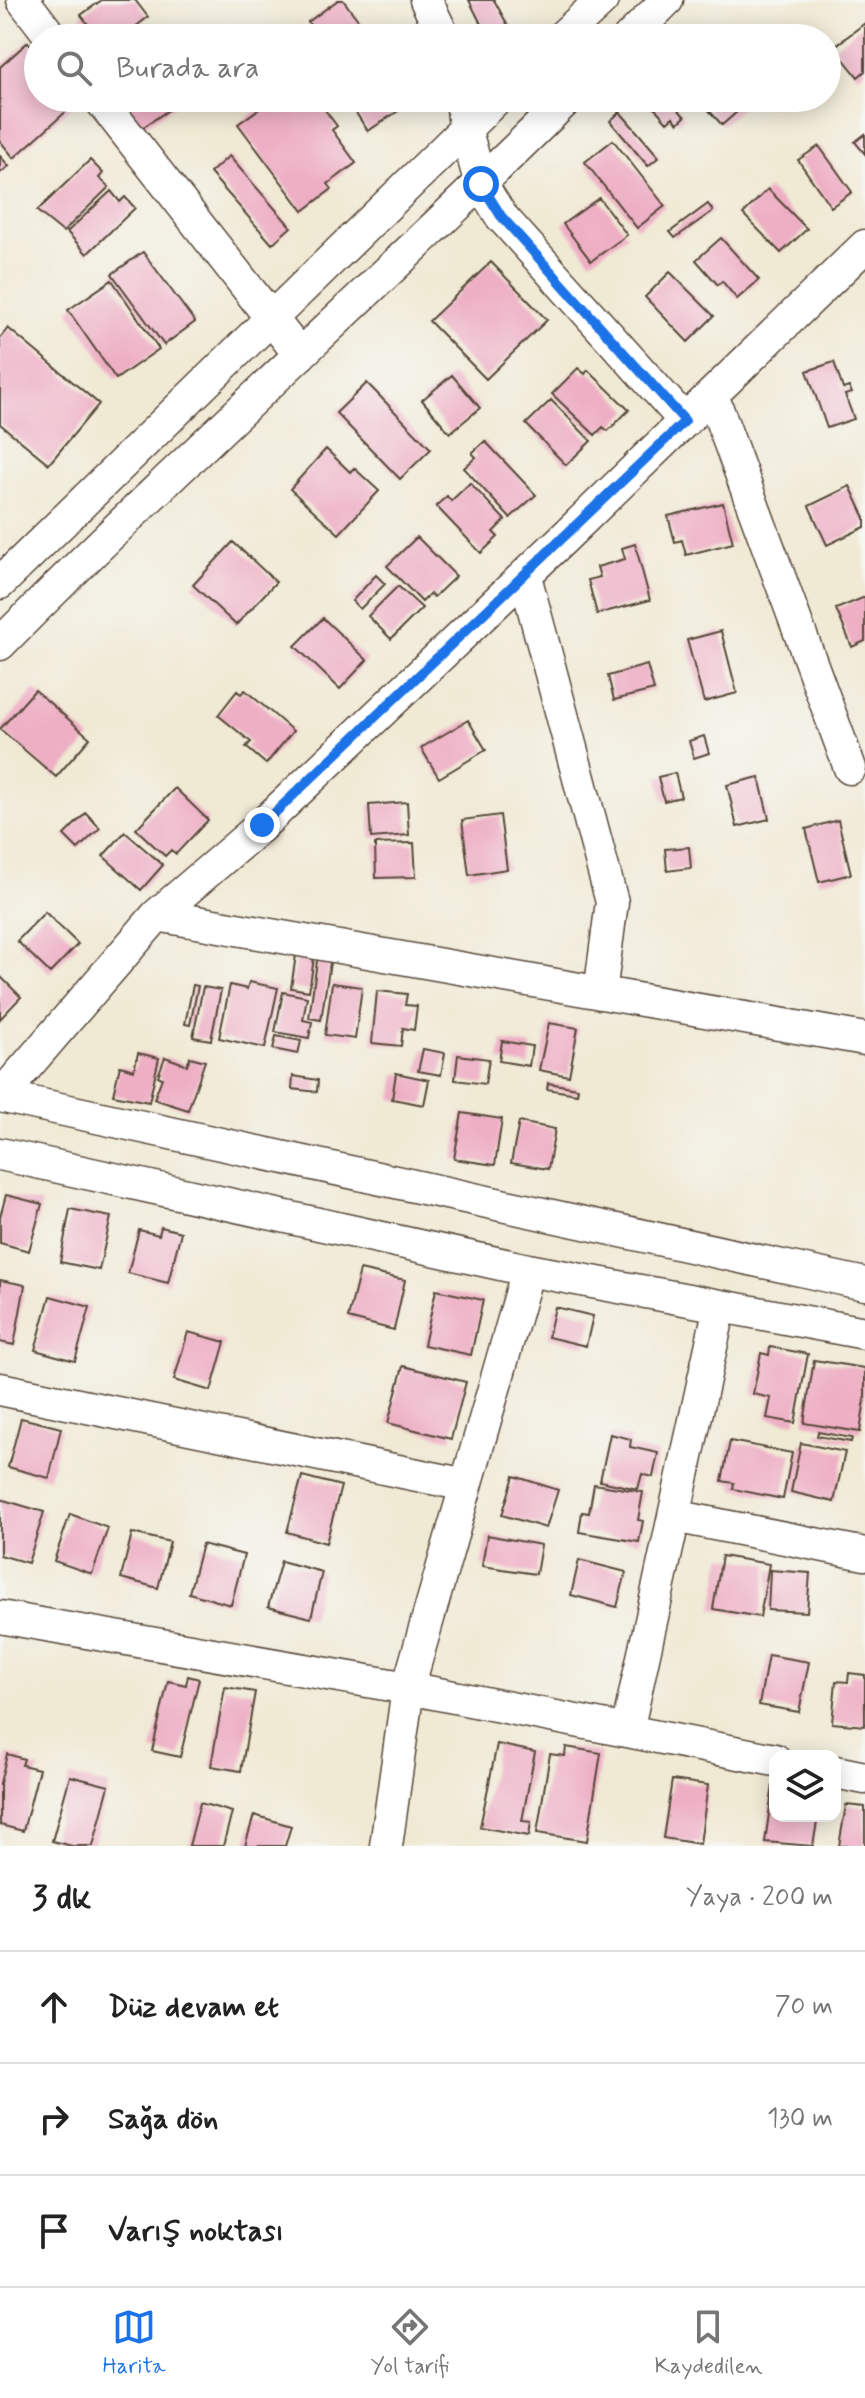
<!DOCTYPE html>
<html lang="tr">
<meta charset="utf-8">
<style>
:root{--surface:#fff;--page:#f2f2f2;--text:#222;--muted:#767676;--line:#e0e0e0;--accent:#1a73e8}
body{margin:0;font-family:Mynerve,sans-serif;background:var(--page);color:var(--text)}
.controls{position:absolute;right:24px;bottom:24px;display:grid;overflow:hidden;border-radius:16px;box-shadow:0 4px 20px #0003}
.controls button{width:72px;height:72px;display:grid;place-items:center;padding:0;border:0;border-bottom:2px solid var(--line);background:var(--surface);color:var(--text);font:40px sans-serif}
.stop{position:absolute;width:24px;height:24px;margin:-18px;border:6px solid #1a73e8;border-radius:50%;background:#fff}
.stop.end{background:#1a73e8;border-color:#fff;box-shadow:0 2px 8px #0008}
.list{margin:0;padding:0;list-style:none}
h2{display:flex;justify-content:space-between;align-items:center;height:104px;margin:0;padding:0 32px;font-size:34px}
h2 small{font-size:26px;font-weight:400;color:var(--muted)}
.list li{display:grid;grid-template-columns:52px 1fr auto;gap:24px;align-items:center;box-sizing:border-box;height:112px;padding:0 32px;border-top:2px solid var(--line)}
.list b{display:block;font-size:30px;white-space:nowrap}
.list em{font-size:26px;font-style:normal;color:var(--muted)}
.icon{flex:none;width:44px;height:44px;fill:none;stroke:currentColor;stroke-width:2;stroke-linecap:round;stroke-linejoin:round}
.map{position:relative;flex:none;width:865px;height:1846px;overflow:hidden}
.search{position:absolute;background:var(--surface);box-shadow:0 4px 20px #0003;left:24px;right:24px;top:24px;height:88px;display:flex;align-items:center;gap:20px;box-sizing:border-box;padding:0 28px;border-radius:44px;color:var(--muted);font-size:30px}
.sheet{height:440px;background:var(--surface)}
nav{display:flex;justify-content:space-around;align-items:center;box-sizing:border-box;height:112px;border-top:2px solid var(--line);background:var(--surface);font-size:22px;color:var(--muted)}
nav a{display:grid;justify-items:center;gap:4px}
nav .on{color:var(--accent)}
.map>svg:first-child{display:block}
</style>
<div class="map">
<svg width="865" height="1846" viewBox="0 0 865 1846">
<rect width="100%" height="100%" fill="#f6f6f2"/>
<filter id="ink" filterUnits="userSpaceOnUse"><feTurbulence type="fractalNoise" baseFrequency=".0125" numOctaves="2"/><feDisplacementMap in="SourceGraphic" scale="16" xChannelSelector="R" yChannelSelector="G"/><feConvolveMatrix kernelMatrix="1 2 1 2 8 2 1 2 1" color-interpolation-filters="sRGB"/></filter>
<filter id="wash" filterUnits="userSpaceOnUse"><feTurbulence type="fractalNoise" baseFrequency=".006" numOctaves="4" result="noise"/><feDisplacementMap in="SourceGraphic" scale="32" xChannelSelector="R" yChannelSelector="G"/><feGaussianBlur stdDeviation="1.8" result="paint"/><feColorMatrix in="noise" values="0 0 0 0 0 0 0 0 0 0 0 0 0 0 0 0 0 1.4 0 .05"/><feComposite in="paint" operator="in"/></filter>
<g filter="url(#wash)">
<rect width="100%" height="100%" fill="#f0e9d4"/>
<g id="blocks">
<path fill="#eeafc5" d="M102,0H135L148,17L121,38H99L81,15Z
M338,0H343L365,29L353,38H320L308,22Z
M469,0H494L511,31L497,38H488Z
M865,23V71L858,77L834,47Z
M28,42L38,53V98H77L79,100L14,158L0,141V67Z
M127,98H186L136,132L118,104Z
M274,98H316L337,126L332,130L356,163L328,184L332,189L303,211L238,124Z
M346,98H408L404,101L407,105L368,131Z
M646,98H668L685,117L678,123L673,117L667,122Z
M698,98H753L722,125Z
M620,112L659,157L648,166L610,121Z
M865,134V154L855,142Z
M613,140L665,206L637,228L585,162Z
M819,146L852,192L831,207L798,160Z
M0,156L9,166L0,173Z
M229,156L291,227L272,244L210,173Z
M90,160L103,173L99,178L109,187L63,232L37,211Z
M768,189L807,229L781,253L743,214Z
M111,191L120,202L125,197L135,208L87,254L67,232Z
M599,198L627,235L591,261L563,224Z
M708,204L713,211L675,238L670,232Z
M721,238L759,280L737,299L722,281L718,285L696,260Z
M143,252L195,322L164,345L112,274Z
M491,262L547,320L486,379L429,321Z
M670,272L714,316L688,342L645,297Z
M112,280L159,349L116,379L68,310Z
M8,328L99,404L49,464L0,424V338Z
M834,362L843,389L849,387L852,393L845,395L854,419L827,428L807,371Z
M578,368L585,374L588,370L629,410L608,431L603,427L595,435L552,394Z
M452,375L480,408L450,433L422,400Z
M367,383L431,449L400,479L336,413Z
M551,400L591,441L566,465L526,424Z
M485,441L536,495L510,518L464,468L476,457L472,453Z
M326,449L350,472L354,468L379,491L339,534L290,489Z
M470,483L505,520L493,532L498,537L481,553L436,506L447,496L451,501Z
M850,486L865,518V527L827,545L809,506Z
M723,503L733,543L686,555L682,540L675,542L668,516Z
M417,537L456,576L434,597L430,594L422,602L387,566Z
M233,542L276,582L236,625L193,585Z
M635,544L650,600L597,614L588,580L600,577L597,567L625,559L622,548Z
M376,575L385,584L360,609L352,601Z
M398,586L422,608L391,639L368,616Z
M865,597V641L852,647L836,609Z
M323,618L367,660L340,689L295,646Z
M721,631L737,693L704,702L687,640Z
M647,665L654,690L614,700L608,676Z
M35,690L90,738L56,777L0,729Z
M245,690L293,731L266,764L246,747L251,742L218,715L237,691L241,694Z
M468,720L486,750L439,778L421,748Z
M704,736L709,753L694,758L689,741Z
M675,773L681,797L664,801L658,777Z
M759,777L769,819L737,827L727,785Z
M175,788L208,820L176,854L171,850L165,856L136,829Z
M407,802L409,835L371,838L369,805Z
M86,813L100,828L78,849L64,835Z
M500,815L507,869L469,875L462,820Z
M838,820L851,874L819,882L806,829Z
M125,832L163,865L141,890L103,856Z
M414,843L416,877L376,878L375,844Z
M689,847L691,868L667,871L665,849Z
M45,912L78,944L50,973L17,941Z
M318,954L331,956L321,1020L309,1018Z
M296,955L314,958L309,991L291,988Z
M0,976L21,997L0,1019Z
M249,982L278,988L265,1048L219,1038L230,985L247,989Z
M332,983L362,987L355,1039L325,1035Z
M193,985L198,986L190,1025L185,1024Z
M203,987L221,990L211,1040L193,1037Z
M377,991L407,994L405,1005L417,1006L414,1030L403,1028L401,1046L372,1043Z
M283,992L307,997L303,1020L312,1022L309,1038L275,1032Z
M549,1023L578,1028L569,1076L539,1070Z
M276,1036L301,1041L298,1054L273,1049Z
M502,1041L532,1046L529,1066L499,1061Z
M423,1049L445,1053L441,1075L418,1071Z
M138,1053L159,1058L149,1102L113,1095L120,1066L134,1070Z
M458,1055L489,1059L485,1084L455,1080Z
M165,1057L187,1065L190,1057L205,1061L188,1110L154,1099L162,1078L158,1076Z
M396,1073L429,1080L424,1105L392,1099Z
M293,1076L318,1080L317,1092L292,1089Z
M548,1083L578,1088L577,1094L547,1089Z
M462,1113L502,1119L495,1165L454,1159Z
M519,1122L555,1129L548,1169L511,1163Z
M6,1195L42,1204L29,1251L0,1243V1217Z
M70,1209L111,1217L99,1270L60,1262Z
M161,1227L181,1232L168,1283L128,1273L139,1230L159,1235Z
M360,1270L405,1280L394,1330L348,1318Z
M0,1280L25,1285L14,1345L0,1342Z
M436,1290L483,1300L471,1355L424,1345Z
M50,1296L90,1307L75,1361L35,1350Z
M555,1307L593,1316L586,1346L548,1337Z
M188,1332L225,1342L211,1391L174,1380Z
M770,1347L808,1354L795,1423L767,1418L771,1398L753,1394L761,1353L769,1355Z
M814,1360L865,1368V1399L860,1432L804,1423Z
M403,1366L466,1382L451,1439L388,1423Z
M21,1418L61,1428L49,1478L8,1467Z
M818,1432L852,1438L851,1442L817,1436Z
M610,1434L631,1439L630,1447L658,1453L653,1477L642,1474L638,1489L600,1481Z
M730,1441L792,1453L783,1499L733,1489L734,1483L722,1481Z
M801,1443L845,1452L834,1502L791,1492Z
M302,1476L341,1486L326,1543L287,1532Z
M514,1476L558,1490L546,1528L502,1515Z
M594,1484L643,1492L638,1520L643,1521L639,1542L579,1532L582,1512L589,1513Z
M0,1499L44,1512L28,1563L0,1555Z
M70,1514L108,1528L92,1574L54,1561Z
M132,1533L170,1542L158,1588L121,1578Z
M487,1535L541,1545L536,1574L482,1566Z
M202,1544L244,1555L231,1605L189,1593Z
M722,1556L769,1564L760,1617L713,1609Z
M579,1560L626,1572L617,1607L571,1595Z
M281,1561L322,1572L311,1618L268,1607Z
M770,1570L810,1573L807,1612L768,1610Z
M768,1655L809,1662L799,1712L759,1705Z
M849,1673L865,1675V1726L832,1723L836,1681L848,1682Z
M188,1676L199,1679L180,1757L152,1751L168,1681L186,1685Z
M225,1687L255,1692L241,1771L211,1766Z
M497,1744L535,1752L522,1821L531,1822L529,1836L480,1827Z
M566,1747L601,1753L587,1841L537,1833L550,1754L565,1756Z
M7,1754L24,1759L22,1765L39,1769L23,1831L0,1825V1783Z
M70,1776L109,1786L93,1846H72L52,1841Z
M672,1780L708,1785L700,1844L663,1838Z
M773,1785L775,1816H818L813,1846L765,1842Z
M200,1803L232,1812L223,1846H189Z
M846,1805L865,1807V1846H839Z
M254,1815L291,1826L285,1846H245Z"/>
</g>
</g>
<g filter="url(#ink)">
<use href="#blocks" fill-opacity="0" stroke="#564739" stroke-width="2"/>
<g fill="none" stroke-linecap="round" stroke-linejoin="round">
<defs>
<path id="minor" d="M23,0L52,38
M426,0L444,38
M561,38L602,0
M629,38L667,0
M99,98L300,355
M462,98L465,128L481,184L501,216L685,421
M712,395L850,768
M525,576L612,902L600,993
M0,583L497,98
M0,644C185,457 381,283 568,98
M157,915L865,1039
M0,1096L865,1284
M1,1096L157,915L262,825L564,538L865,246
M0,1154L528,1270L865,1333
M0,1389L466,1485
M674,1516L865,1554
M0,1617L408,1688L775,1760
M627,1731L720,1306
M835,1772L865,1778
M386,1846L408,1688L528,1270"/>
</defs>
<use href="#minor" stroke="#564739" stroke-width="35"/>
<use href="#minor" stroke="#fff" stroke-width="32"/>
</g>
</g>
<g fill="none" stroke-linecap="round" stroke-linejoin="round" filter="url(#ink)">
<path stroke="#1a73e8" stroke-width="10" d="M262,825L685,421L501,216L481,184"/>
</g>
</svg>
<div class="controls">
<button><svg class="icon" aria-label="layers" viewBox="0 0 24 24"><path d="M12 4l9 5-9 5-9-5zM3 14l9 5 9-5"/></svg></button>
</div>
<div class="stop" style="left:481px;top:184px"></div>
<div class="stop end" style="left:262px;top:825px"></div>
<div class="search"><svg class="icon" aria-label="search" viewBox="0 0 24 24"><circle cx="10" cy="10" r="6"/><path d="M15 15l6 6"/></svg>Burada ara</div>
</div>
<section class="sheet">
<h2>3 dk<small>Yaya · 200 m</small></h2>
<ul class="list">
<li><svg class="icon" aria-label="ahead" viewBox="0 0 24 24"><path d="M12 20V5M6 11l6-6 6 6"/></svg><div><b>Düz devam et</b></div><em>70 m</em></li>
<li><svg class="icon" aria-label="right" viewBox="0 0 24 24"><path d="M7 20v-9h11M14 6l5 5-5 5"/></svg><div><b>Sağa dön</b></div><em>130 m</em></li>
<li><svg class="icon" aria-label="arrive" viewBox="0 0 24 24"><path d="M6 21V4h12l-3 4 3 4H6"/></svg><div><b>Varış noktası</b></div></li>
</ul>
</section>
<nav>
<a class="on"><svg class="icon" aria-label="map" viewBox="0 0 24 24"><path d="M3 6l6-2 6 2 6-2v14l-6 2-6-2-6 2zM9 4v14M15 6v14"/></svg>Harita</a>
<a><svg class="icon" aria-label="directions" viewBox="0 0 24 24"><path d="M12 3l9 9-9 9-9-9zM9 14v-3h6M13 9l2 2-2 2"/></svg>Yol tarifi</a>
<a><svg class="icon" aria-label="saved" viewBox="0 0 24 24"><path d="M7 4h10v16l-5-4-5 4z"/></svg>Kaydedilen</a>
</nav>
